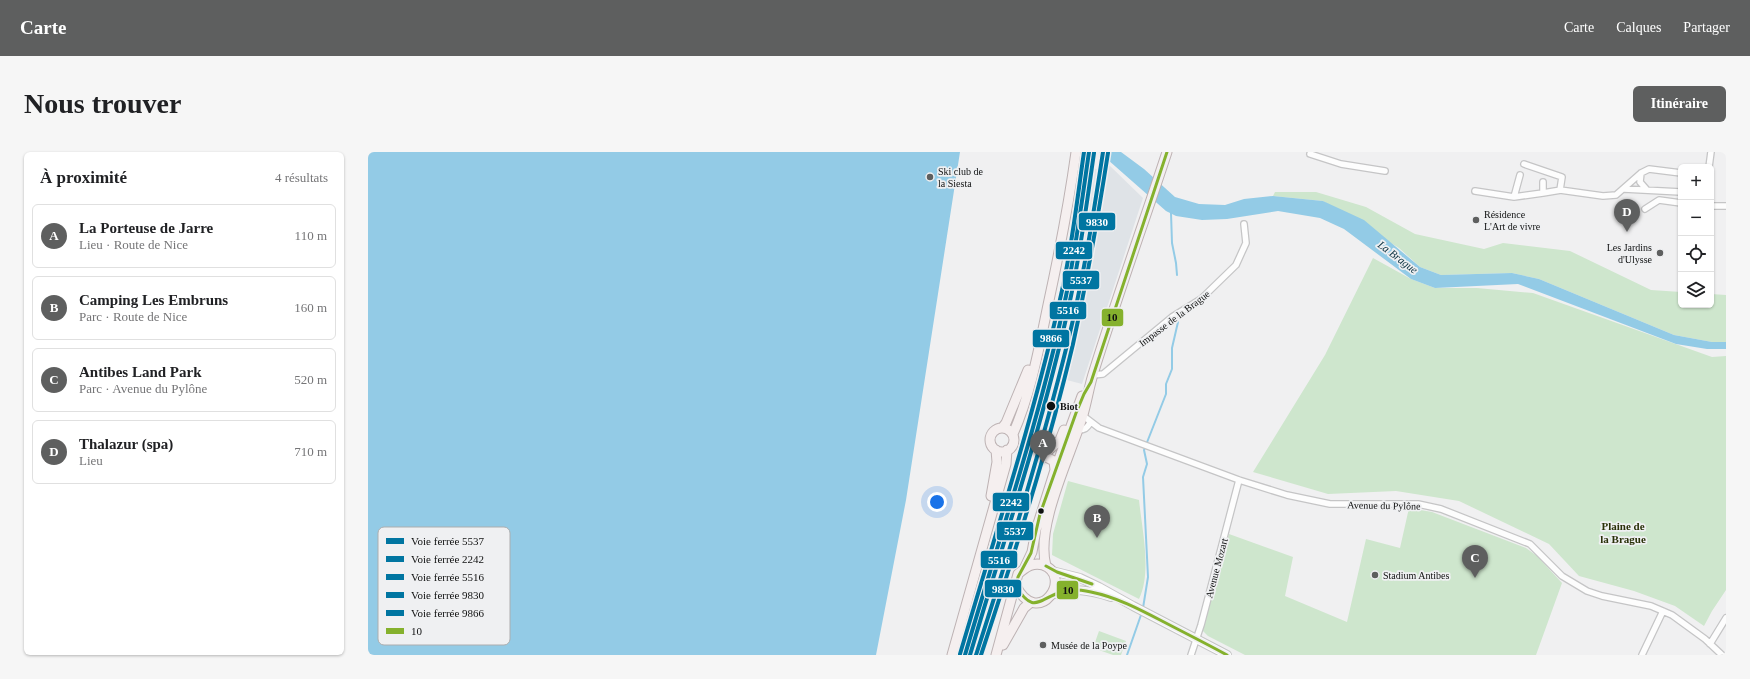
<!DOCTYPE html>
<html lang="fr">
<meta charset="utf-8">
<style>
:root{--surface:#fff;--page:#f6f6f6;--text:#202124;--muted:#757577;--line:#e0e0e0;--accent:#5e5f5f}
body{margin:0;font-family:"Times New Roman",serif;background:var(--page);color:var(--text)}
.controls{position:absolute;right:12px;top:12px;display:grid;overflow:hidden;border-radius:6px;box-shadow:0 1px 3px #0004}
.controls button{width:36px;height:36px;display:grid;place-items:center;padding:0;border:0;border-bottom:1px solid var(--line);background:var(--surface);color:var(--text);font:20px sans-serif}
.you{position:absolute;left:569px;top:350px;width:14px;height:14px;margin:-10px;border:3px solid #fff;border-radius:50%;background:#1a73e8;box-shadow:0 0 0 6px #1a73e833}
.badge{display:grid;place-items:center;width:26px;height:26px;border-radius:50%;background:var(--accent);color:#fff;font-size:13px;font-weight:700}
.pin{position:absolute;translate:-50% -33px;filter:drop-shadow(0 1px 2px #0008)}
.pin::after{content:'';position:absolute;top:21px;width:14px;height:12px;background:inherit;clip-path:polygon(0 0,100% 0,50% 100%)}
.list{margin:0;padding:0;list-style:none}
h2{display:flex;justify-content:space-between;align-items:center;height:52px;margin:0;padding:0 16px;font-size:17px}
h2 small{font-size:13px;font-weight:400;color:var(--muted)}
.list li{display:grid;grid-template-columns:26px 1fr auto;gap:12px;align-items:center;box-sizing:border-box;height:64px;margin:0 8px 8px;padding:0 8px;border:1px solid var(--line);border-radius:6px}
.list b{display:block;font-size:15px;white-space:nowrap}
.list p{margin:0;font-size:13px;white-space:nowrap;color:var(--muted)}
.list em{font-size:13px;font-style:normal;color:var(--muted)}
.icon{flex:none;width:22px;height:22px;fill:none;stroke:currentColor;stroke-width:2;stroke-linecap:round;stroke-linejoin:round}
.map{position:relative;flex:none;width:1358px;height:503px;overflow:hidden;border-radius:6px}
header{display:flex;align-items:center;gap:24px;box-sizing:border-box;height:56px;padding:0 20px;background:var(--accent);color:#fff}
header strong{font-size:19px}
nav{display:flex;gap:22px;margin-inline-start:auto;font-size:14px}
.intro{display:flex;align-items:center;justify-content:space-between;box-sizing:border-box;height:96px;padding:0 24px}
h1{margin:0;font-size:28px}
.button{padding:10px 18px;border-radius:6px;background:var(--accent);color:#fff;font-size:14px;font-weight:700}
main{display:flex;gap:24px;padding:0 24px}
aside{flex:1;background:var(--surface);border-radius:6px;box-shadow:0 1px 3px #0004}
.map>svg:first-child{display:block}
</style>
<header>
<strong>Carte</strong>
<nav><a>Carte</a><a>Calques</a><a>Partager</a></nav>
</header>
<div class="intro"><h1>Nous trouver</h1><a class="button">Itinéraire</a></div>
<main>
<aside>
<h2>À proximité<small>4 résultats</small></h2>
<ul class="list">
<li><span class="badge">A</span><div><b>La Porteuse de Jarre</b><p>Lieu · Route de Nice</p></div><em>110 m</em></li>
<li><span class="badge">B</span><div><b>Camping Les Embruns</b><p>Parc · Route de Nice</p></div><em>160 m</em></li>
<li><span class="badge">C</span><div><b>Antibes Land Park</b><p>Parc · Avenue du Pylône</p></div><em>520 m</em></li>
<li><span class="badge">D</span><div><b>Thalazur (spa)</b><p>Lieu</p></div><em>710 m</em></li>
</ul>
</aside>
<div class="map">
<svg width="1358" height="503" viewBox="0 0 1358 503">
<rect width="100%" height="100%" fill="#f0f0f1"/>
<path fill="#dfe3e7" d="M714,10L738,22L740,12L775,46L714,232L695,227L669,316L674,318L615,503H591L644,316L647,317L658,279L659,268L664,250H666L670,228L683,185L700,106Z"/>
<path fill="#cee6cd" d="M907,40H948L998,55L1047,82L1116,97L1135,91L1202,99L1283,138L1313,140V153H1343V142L1358,143V190H1344L1306,183L1171,127L1144,121L1073,123L1052,115L1031,96L955,49L905,44Z
M1005,106L1043,127L1067,136H1109L1165,141L1344,205L1358,204V438L1344,459L1336,474L1307,454L1266,439L1211,424L1181,392L1091,349L1028,339L960,342L885,320L957,203Z
M700,329L771,348C774,377 784,421 771,447L684,403L685,382Z
M1041,356L1064,360L1158,396L1169,404L1194,431L1168,503H877L840,484L833,477L861,382L925,405L917,444L979,470L998,387L1032,396Z
M731,479L758,489L753,503H745L725,496Z"/>
<path fill="#93cbe6" d="M0,0H592L538,348L508,503H0Z
M731,0H753L776,17L807,45L831,52L857,53L876,47L905,44L955,49L996,68L1052,115L1073,123L1144,121L1171,127L1306,183L1344,190H1358V197H1339L1308,192L1150,132L1067,136L1043,127L976,77L952,66L910,59L859,67L834,68L808,64L798,59Z"/>
<g fill="none" stroke-linecap="round" stroke-linejoin="round">
<path stroke="#93cbe6" stroke-width="2" d="M803,61L804,91L808,111L809,123
M775,456L780,425L775,325L779,312L776,298L798,242V232L804,217V196L810,170
M759,503L774,460"/>
<path stroke="#cecfcf" stroke-width="9" stroke-dasharray="9 4.5" stroke-linecap="butt" d="M653,296L674,303"/>
<defs>
<path id="minor" d="M942,2L973,12L1017,19
M1156,12L1194,25L1192,38L1235,44L1248,43L1273,21L1281,17L1313,21
M1341,15L1343,0
M1273,21L1272,30L1279,38
M1152,23L1146,45L1175,41
M1175,30V41L1193,38
M1256,37L1313,40
M1107,39L1146,45
M1343,54H1358
M1277,57L1291,48L1313,51
M725,223L735,222L804,165L833,147L868,113L878,91L876,72
M714,263L731,276L871,328L919,343L962,352H1050L1073,357L1162,392L1194,424L1219,439L1234,444L1283,454L1304,463L1337,487L1354,503
M710,278C717,278 719,276 722,271
M1342,492L1358,466
M823,503L833,473L871,328
M1274,503L1295,459"/>
<path id="secondary" d="M684,419L712,426L731,435L765,454L859,503
M683,443C705,435 721,438 743,445"/>
<path id="primary" d="M634,276L638,271L660,218
M622 288a12 12 0 1 1 24 0a12 12 0 1 1-24 0Z
M645,282C663,241 671,196 680,153C691,102 701,51 708,0
M681,298L692,288L696,278
M674,303L686,309L687,318
M623,344L629,310L628,298
M678,414C667,375 702,305 714,266C719,250 721,234 726,219C749,145 775,73 799,0
M656,417L664,400L668,378L687,318L714,244
M635,493L656,456L663,450
M584,503L638,312L639,298
M628,503L650,422C658,415 665,410 675,413C706,424 671,478 648,434"/>
</defs>
<use href="#minor" stroke="#c5c5c6" stroke-width="8"/>
<use href="#secondary" stroke="#c5c5c6" stroke-width="10"/>
<use href="#primary" stroke="#bdb2b3" stroke-width="11"/>
<use href="#minor" stroke="#fdfdfd" stroke-width="5.5"/>
<use href="#secondary" stroke="#fdfdfd" stroke-width="8"/>
<use href="#primary" stroke="#f5efef" stroke-width="9"/>
<defs>
<path id="bus-1" d="M799,0L723,230L716,242L708,261L672,362L663,401L650,425L648,434C666,464 671,446 696,439C704,436 714,438 723,440C748,445 771,457 794,469C815,480 837,491 859,503
M678,414L689,420L724,432"/>
</defs>
<use href="#bus-1" stroke="#eff0f2" stroke-width="6"/>
<use href="#bus-1" stroke="#85b12d" stroke-width="3"/>
<defs>
<path id="rail-1" d="M608,503C641,400 673,298 699,193C715,129 725,65 735,0"/>
<path id="rail-2" d="M597,503C632,384 672,265 698,144C708,96 714,48 721,0"/>
<path id="rail-3" d="M602,503C637,384 677,266 703,144C713,97 719,49 726,1"/>
<path id="rail-4" d="M613,503C647,400 680,297 705,192C719,128 730,65 740,1"/>
<path id="rail-5" d="M592,502C627,383 666,264 693,143C704,96 709,48 716,0"/>
</defs>
<use href="#rail-1" stroke="#eff0f2" stroke-width="7"/>
<use href="#rail-2" stroke="#eff0f2" stroke-width="7"/>
<use href="#rail-3" stroke="#eff0f2" stroke-width="7"/>
<use href="#rail-4" stroke="#eff0f2" stroke-width="7"/>
<use href="#rail-5" stroke="#eff0f2" stroke-width="7"/>
<use href="#rail-1" stroke="#0075a1" stroke-width="4"/>
<use href="#rail-2" stroke="#0075a1" stroke-width="4"/>
<use href="#rail-3" stroke="#0075a1" stroke-width="4"/>
<use href="#rail-4" stroke="#0075a1" stroke-width="4"/>
<use href="#rail-5" stroke="#0075a1" stroke-width="4"/>
</g>
<g fill="#5e5f5f" stroke="#eff0f2" stroke-width="1.5">
<circle cx="562" cy="25" r="4"/>
<circle cx="1108" cy="68" r="4"/>
<circle cx="1292" cy="101" r="4"/>
<circle cx="1007" cy="423" r="4"/>
<circle cx="675" cy="493" r="4"/>
</g>
<g fill="#101111" stroke="#eff0f2" stroke-width="1.5">
<circle cx="683" cy="254" r="5"/>
<circle cx="673" cy="359" r="3.5"/>
</g>
<g text-anchor="middle" stroke-width="3.5" stroke-linejoin="round" paint-order="stroke">
<g font-size="10" fill="#101111" stroke="#eff0f2" text-anchor="start">
<text x="570" y="23">Ski club de<tspan x="570" dy="12">la Siesta</tspan></text>
<text x="1116" y="66">Résidence<tspan x="1116" dy="12">L'Art de vivre</tspan></text>
<text x="1284" y="99" text-anchor="end">Les Jardins<tspan x="1284" dy="12">d'Ulysse</tspan></text>
<text x="1015" y="427">Stadium Antibes</text>
<text x="683" y="497">Musée de la Poype</text>
</g>
<g font-size="10" fill="#101111" stroke="#eff0f2">
<text transform="translate(806 166) rotate(-37)" y="4">Impasse de la Brague</text>
<text transform="translate(1016 353) rotate(1)" y="4">Avenue du Pylône</text>
<text transform="translate(848 416) rotate(-75)" y="4">Avenue Mozart</text>
</g>
<g font-size="10" font-weight="bold" fill="#101111" stroke="#eff0f2" text-anchor="start">
<text x="692" y="258">Biot</text>
</g>
<g font-size="11" font-style="italic" fill="#0c3241" stroke="#eff0f2">
<text transform="translate(1030 105) rotate(37)" y="4">La Brague</text>
</g>
<g font-size="11" font-weight="bold" fill="#293008" stroke="#eff0f2">
<text x="1255" y="378">Plaine de<tspan x="1255" dy="13">la Brague</tspan></text>
</g>
</g>
<rect x="10" y="375" width="132" height="118" rx="6" fill="#eff0f2" stroke="#acadae" stroke-width="1"/>
<rect x="18" y="386" width="18" height="6" fill="#0075a1"/>
<rect x="18" y="404" width="18" height="6" fill="#0075a1"/>
<rect x="18" y="422" width="18" height="6" fill="#0075a1"/>
<rect x="18" y="440" width="18" height="6" fill="#0075a1"/>
<rect x="18" y="458" width="18" height="6" fill="#0075a1"/>
<rect x="18" y="476" width="18" height="6" fill="#85b12d"/>
<g font-size="11" fill="#101111">
<text x="43" y="393">Voie ferrée 5537</text>
<text x="43" y="411">Voie ferrée 2242</text>
<text x="43" y="429">Voie ferrée 5516</text>
<text x="43" y="447">Voie ferrée 9830</text>
<text x="43" y="465">Voie ferrée 9866</text>
<text x="43" y="483">10</text>
</g>
<g stroke="#eff0f2" stroke-width="1.5">
<rect x="710" y="60" width="38" height="19" rx="4" fill="#0075a1"/>
<rect x="687" y="89" width="38" height="19" rx="4" fill="#0075a1"/>
<rect x="694" y="118" width="38" height="20" rx="4" fill="#0075a1"/>
<rect x="681" y="149" width="38" height="19" rx="4" fill="#0075a1"/>
<rect x="733" y="156" width="23" height="19" rx="4" fill="#85b12d"/>
<rect x="664" y="177" width="38" height="19" rx="4" fill="#0075a1"/>
<rect x="624" y="340" width="38" height="20" rx="4" fill="#0075a1"/>
<rect x="628" y="369" width="38" height="20" rx="4" fill="#0075a1"/>
<rect x="612" y="398" width="38" height="19" rx="4" fill="#0075a1"/>
<rect x="616" y="427" width="38" height="19" rx="4" fill="#0075a1"/>
<rect x="688" y="428" width="23" height="20" rx="4" fill="#85b12d"/>
</g>
<g font-size="11" text-anchor="middle" font-weight="bold" fill="#fff">
<text x="729" y="74">9830</text>
<text x="706" y="102">2242</text>
<text x="713" y="132">5537</text>
<text x="700" y="162">5516</text>
<text x="683" y="190">9866</text>
<text x="643" y="354">2242</text>
<text x="647" y="383">5537</text>
<text x="631" y="412">5516</text>
<text x="635" y="441">9830</text>
</g>
<g font-size="11" text-anchor="middle" font-weight="bold" fill="#111">
<text x="744" y="169">10</text>
<text x="700" y="442">10</text>
</g>
</svg>
<div class="controls">
<button>+</button>
<button>−</button>
<button><svg class="icon" aria-label="locate" viewBox="0 0 24 24"><circle cx="12" cy="12" r="6"/><path d="M12 2v4M12 18v4M2 12h4M18 12h4"/></svg></button>
<button><svg class="icon" aria-label="layers" viewBox="0 0 24 24"><path d="M12 4l9 5-9 5-9-5zM3 14l9 5 9-5"/></svg></button>
</div>
<div class="you"></div>
<div class="pin badge" style="left:675px;top:311px">A</div>
<div class="pin badge" style="left:729px;top:386px">B</div>
<div class="pin badge" style="left:1107px;top:426px">C</div>
<div class="pin badge" style="left:1259px;top:80px">D</div>
</div>
</main>
